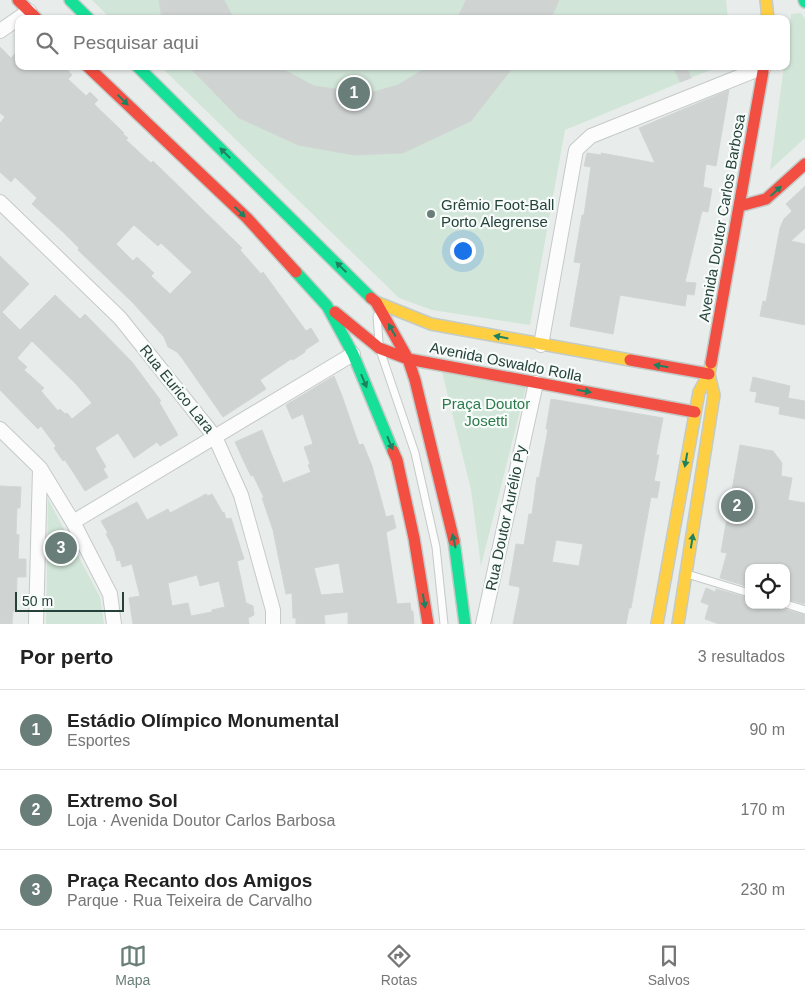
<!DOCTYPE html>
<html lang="pt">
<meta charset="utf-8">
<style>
:root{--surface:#fff;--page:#f2f2f2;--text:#222;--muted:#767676;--line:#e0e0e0;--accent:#697e78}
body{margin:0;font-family:Helvetica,sans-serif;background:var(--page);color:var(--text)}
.controls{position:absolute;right:15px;bottom:15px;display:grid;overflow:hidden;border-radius:10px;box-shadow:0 1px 4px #0004}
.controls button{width:45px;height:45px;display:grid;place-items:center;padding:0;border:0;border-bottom:1px solid var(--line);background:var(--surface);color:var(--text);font:25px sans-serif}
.scale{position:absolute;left:15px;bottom:12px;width:109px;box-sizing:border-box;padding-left:5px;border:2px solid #24423a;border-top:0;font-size:14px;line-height:18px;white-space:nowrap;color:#24423a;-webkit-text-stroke:4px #f7fbf9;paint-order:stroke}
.you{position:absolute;left:462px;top:250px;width:18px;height:18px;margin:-12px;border:4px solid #fff;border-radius:50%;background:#1a73e8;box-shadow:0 0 0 8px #1a73e833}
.badge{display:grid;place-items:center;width:32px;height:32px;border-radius:50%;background:var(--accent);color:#fff;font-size:16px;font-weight:700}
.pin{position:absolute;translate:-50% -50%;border:2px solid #fff;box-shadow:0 1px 5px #0006}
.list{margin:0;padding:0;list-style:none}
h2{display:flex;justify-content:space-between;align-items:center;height:65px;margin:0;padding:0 20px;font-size:21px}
h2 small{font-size:16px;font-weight:400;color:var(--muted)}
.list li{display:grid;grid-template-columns:32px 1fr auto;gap:15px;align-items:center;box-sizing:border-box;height:80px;padding:0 20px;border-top:1px solid var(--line)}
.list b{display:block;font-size:19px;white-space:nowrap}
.list p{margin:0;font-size:16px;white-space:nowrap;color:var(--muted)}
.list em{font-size:16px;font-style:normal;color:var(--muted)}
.icon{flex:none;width:28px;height:28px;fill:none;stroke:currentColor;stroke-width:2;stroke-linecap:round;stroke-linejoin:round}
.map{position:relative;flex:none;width:805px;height:624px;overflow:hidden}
.search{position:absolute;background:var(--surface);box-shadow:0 1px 4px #0004;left:15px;right:15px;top:15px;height:55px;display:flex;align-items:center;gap:12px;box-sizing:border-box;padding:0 18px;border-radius:10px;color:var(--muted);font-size:19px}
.sheet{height:305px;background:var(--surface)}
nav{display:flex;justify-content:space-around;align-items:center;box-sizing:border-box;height:70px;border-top:1px solid var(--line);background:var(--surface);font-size:14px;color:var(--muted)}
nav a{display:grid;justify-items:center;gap:2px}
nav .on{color:var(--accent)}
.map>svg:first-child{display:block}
</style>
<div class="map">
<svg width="805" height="624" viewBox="0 0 805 624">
<rect width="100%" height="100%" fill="#e8edeb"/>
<path fill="#d1e6d8" d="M92,0H726L728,19H111Z
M801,13L805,19V138L770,170L784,66H786V52L791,14Z
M160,66H720L565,130L530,325L432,310L399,298Z
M442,372L526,387L481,566L471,490Z
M48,499L100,597L104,624H46Z"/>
<path fill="#cfd4d2" stroke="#d1d6d4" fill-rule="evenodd" d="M159,0H224L234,19H162Z
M466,0H559L551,19H457Z
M0,47L11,58L19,49V66H64L72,75L68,79L86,96L90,92L98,100L94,104L124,133L123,134L128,138L126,140L151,163L153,161L242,248L240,250L261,274L263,272L306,331L311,328L319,341L305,350V352L293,360L291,359L260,380L266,389L223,417L182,358L177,352L168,347L164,337L133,303L78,250L79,248L62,231L32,204L37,198L15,177L11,182L0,172V123L5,117L0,113ZM134,225L158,246L161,243L192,272L170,294L151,276L154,273L137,257L133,261L116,244Z
M188,66H277L314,86L357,92H373L398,85L429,66H514L471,121L403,153L354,155L298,145L239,118Z
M673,66H686L691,78L680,82Z
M729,90L716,166L706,164L703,187L712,189L708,212L702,211L685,282L696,283L694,295L687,294L685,306L620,295L613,334L570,326L581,263L574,262L582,215H584L591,167L584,166L587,153L601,155V153L655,163L639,128Z
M805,186V228L791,241L805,244V325L760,316L763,301L766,302L780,228L784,219L792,211L786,204Z
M0,256L29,284L2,312L20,330L55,295L80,319L85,314L132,362L161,401L159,402L178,435L160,446L157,442L134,458L118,433L95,448L106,467L103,469L108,477L85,491L73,472L65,460L63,461L54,448L56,446L41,426L38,429L0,390ZM32,341L77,385L92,403L72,419L67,413L65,414L60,409L58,411L41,391L44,388L24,370L27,367L17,358Z
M334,376L342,396L359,445L363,444L372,466L386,517L393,515L396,528L386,532L397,604L410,603L411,611H413L414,624H348V612L324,615L325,624H296V618H293L292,593L286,594L273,530L262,498H264L253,475L251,476L247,468L235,442L262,430L283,483L311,472L308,465L310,464L304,447L313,444L303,414L292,419L286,405ZM339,563L344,593L321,595L314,568Z
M753,377L790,386L788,398L805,401V419L779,414L780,407L755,402L757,392L750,391Z
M551,399L663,418L656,455H659L654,481L660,482L657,498L651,497L631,608H629L626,624H513L520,589L519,587L509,585L516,544L524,545L529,514H532L537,477L539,478L548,429H546ZM556,540L583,544L579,566L552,562Z
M740,445L773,451L782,463L781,476L792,478L788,500L805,503V604L786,599V568H749V587L720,578L727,553L721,552Z
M0,486L21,487L20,508H17L16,534L19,535L18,559H26V577H17L16,611H13L12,624H0Z
M206,494L208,496L212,494L223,513L224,512L226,519L231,518L244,559L237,561L245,598L246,603L253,606L254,615L248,618L249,624H133L129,598L140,596L132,564L122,567L120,560L117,561L114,549L106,534L108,533L101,521L137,502L147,520L168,509L170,513ZM197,575L200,586L219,581L225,607L212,610V612L191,616L188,603L172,606L168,583Z
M706,588L715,592L716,589L749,598V605H770L805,615V624H719L705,619L709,605L701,602Z"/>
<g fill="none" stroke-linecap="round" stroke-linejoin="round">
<defs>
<path id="lane" d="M377,316L379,342
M381,353L415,453L436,547L444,624
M687,574L749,593
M786,604L805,610"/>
<path id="street" d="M0,31L29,11
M0,202L120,318L215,437L241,495L273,610V624
M541,345L576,150L591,136L764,67
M0,429L40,468L73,522L110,594L114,624
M73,522L353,354
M36,624L40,469
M483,624L536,383"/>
<path id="fast" d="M70,0L89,19
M804,0L805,2
M137,66L371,298
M296,272L327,306L353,354L393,451
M454,541L465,624"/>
<path id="slow" d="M766,0L768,19
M376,302L431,324L630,360
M657,624L699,392L709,374L711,363
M678,624L714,395L709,374"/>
<path id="jam" d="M18,0L37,19
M87,66L247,218L296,272
M740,206L766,199L805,164
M371,298L376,302L408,359L415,380L454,541
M335,312L379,348L408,359L695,412
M630,360L709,374
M711,363L764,66
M393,451L397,460L414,538L428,624"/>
</defs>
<use href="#lane" stroke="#c5cac8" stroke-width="9"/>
<use href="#street" stroke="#c5cac8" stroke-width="16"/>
<use href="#fast" stroke="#c3cbc8" stroke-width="14"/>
<use href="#slow" stroke="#c3cbc8" stroke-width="14"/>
<use href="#jam" stroke="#c3cbc8" stroke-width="14"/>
<use href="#lane" stroke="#fcfcfc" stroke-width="7"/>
<use href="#street" stroke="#fcfcfc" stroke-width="14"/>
<use href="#fast" stroke="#16e098" stroke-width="11"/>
<use href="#slow" stroke="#ffcf43" stroke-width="11"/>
<use href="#jam" stroke="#f24e42" stroke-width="11"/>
</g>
<defs><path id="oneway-solid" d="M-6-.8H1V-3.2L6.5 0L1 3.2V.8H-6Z" transform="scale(1.25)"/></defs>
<g fill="#1e8160">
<use href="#oneway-solid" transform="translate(123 100) rotate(44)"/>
<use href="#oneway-solid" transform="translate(225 153) rotate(-135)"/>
<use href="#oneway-solid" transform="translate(776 191) rotate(-43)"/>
<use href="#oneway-solid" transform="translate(240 212) rotate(44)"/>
<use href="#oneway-solid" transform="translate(341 267) rotate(-135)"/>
<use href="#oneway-solid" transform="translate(392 330) rotate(-119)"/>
<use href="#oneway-solid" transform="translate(501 337) rotate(-169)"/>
<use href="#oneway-solid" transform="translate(661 366) rotate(-170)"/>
<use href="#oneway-solid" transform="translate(364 381) rotate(67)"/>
<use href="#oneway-solid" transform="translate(584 391) rotate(10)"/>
<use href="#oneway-solid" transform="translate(390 443) rotate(68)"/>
<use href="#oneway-solid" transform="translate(686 460) rotate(100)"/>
<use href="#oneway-solid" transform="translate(454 541) rotate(-103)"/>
<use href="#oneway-solid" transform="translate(692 541) rotate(-81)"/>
<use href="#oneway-solid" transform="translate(424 601) rotate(81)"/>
</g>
<circle fill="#697e78" stroke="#f7fbf9" stroke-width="2" cx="431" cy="214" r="5"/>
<g text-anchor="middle" stroke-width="4.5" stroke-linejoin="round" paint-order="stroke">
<g font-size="15" fill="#24423a" stroke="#f7fbf9" text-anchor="start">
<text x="441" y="210">Grêmio Foot-Ball<tspan x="441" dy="17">Porto Alegrense</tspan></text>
</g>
<g font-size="15" fill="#24423a" stroke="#f7fbf9">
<text transform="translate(722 218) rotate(-80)" y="5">Avenida Doutor Carlos Barbosa</text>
<text transform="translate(506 362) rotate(11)" y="5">Avenida Oswaldo Rolla</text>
<text transform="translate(177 389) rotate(51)" y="5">Rua Eurico Lara</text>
<text transform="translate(506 518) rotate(-78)" y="5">Rua Doutor Aurélio Py</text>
</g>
<g font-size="15" fill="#2d7a4b" stroke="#f7fbf9">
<text x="486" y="409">Praça Doutor<tspan x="486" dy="17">Josetti</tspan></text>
</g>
</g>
</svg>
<div class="controls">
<button><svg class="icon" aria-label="locate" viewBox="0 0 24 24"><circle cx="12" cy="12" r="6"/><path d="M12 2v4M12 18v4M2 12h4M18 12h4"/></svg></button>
</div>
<div class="scale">50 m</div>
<div class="you"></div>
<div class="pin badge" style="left:354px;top:93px">1</div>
<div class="pin badge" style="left:737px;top:506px">2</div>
<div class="pin badge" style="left:61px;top:548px">3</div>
<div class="search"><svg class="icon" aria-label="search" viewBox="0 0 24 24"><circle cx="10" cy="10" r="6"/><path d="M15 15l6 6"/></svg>Pesquisar aqui</div>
</div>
<section class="sheet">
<h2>Por perto<small>3 resultados</small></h2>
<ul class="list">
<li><span class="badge">1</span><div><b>Estádio Olímpico Monumental</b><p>Esportes</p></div><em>90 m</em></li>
<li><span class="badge">2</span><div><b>Extremo Sol</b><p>Loja · Avenida Doutor Carlos Barbosa</p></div><em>170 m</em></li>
<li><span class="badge">3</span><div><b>Praça Recanto dos Amigos</b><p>Parque · Rua Teixeira de Carvalho</p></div><em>230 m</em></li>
</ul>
</section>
<nav>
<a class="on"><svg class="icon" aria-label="map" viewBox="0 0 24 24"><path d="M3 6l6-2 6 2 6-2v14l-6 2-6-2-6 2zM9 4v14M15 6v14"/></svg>Mapa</a>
<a><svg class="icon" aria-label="directions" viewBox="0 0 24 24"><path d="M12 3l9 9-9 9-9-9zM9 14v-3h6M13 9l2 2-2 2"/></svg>Rotas</a>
<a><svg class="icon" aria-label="saved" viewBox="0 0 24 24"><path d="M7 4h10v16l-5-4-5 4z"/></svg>Salvos</a>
</nav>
